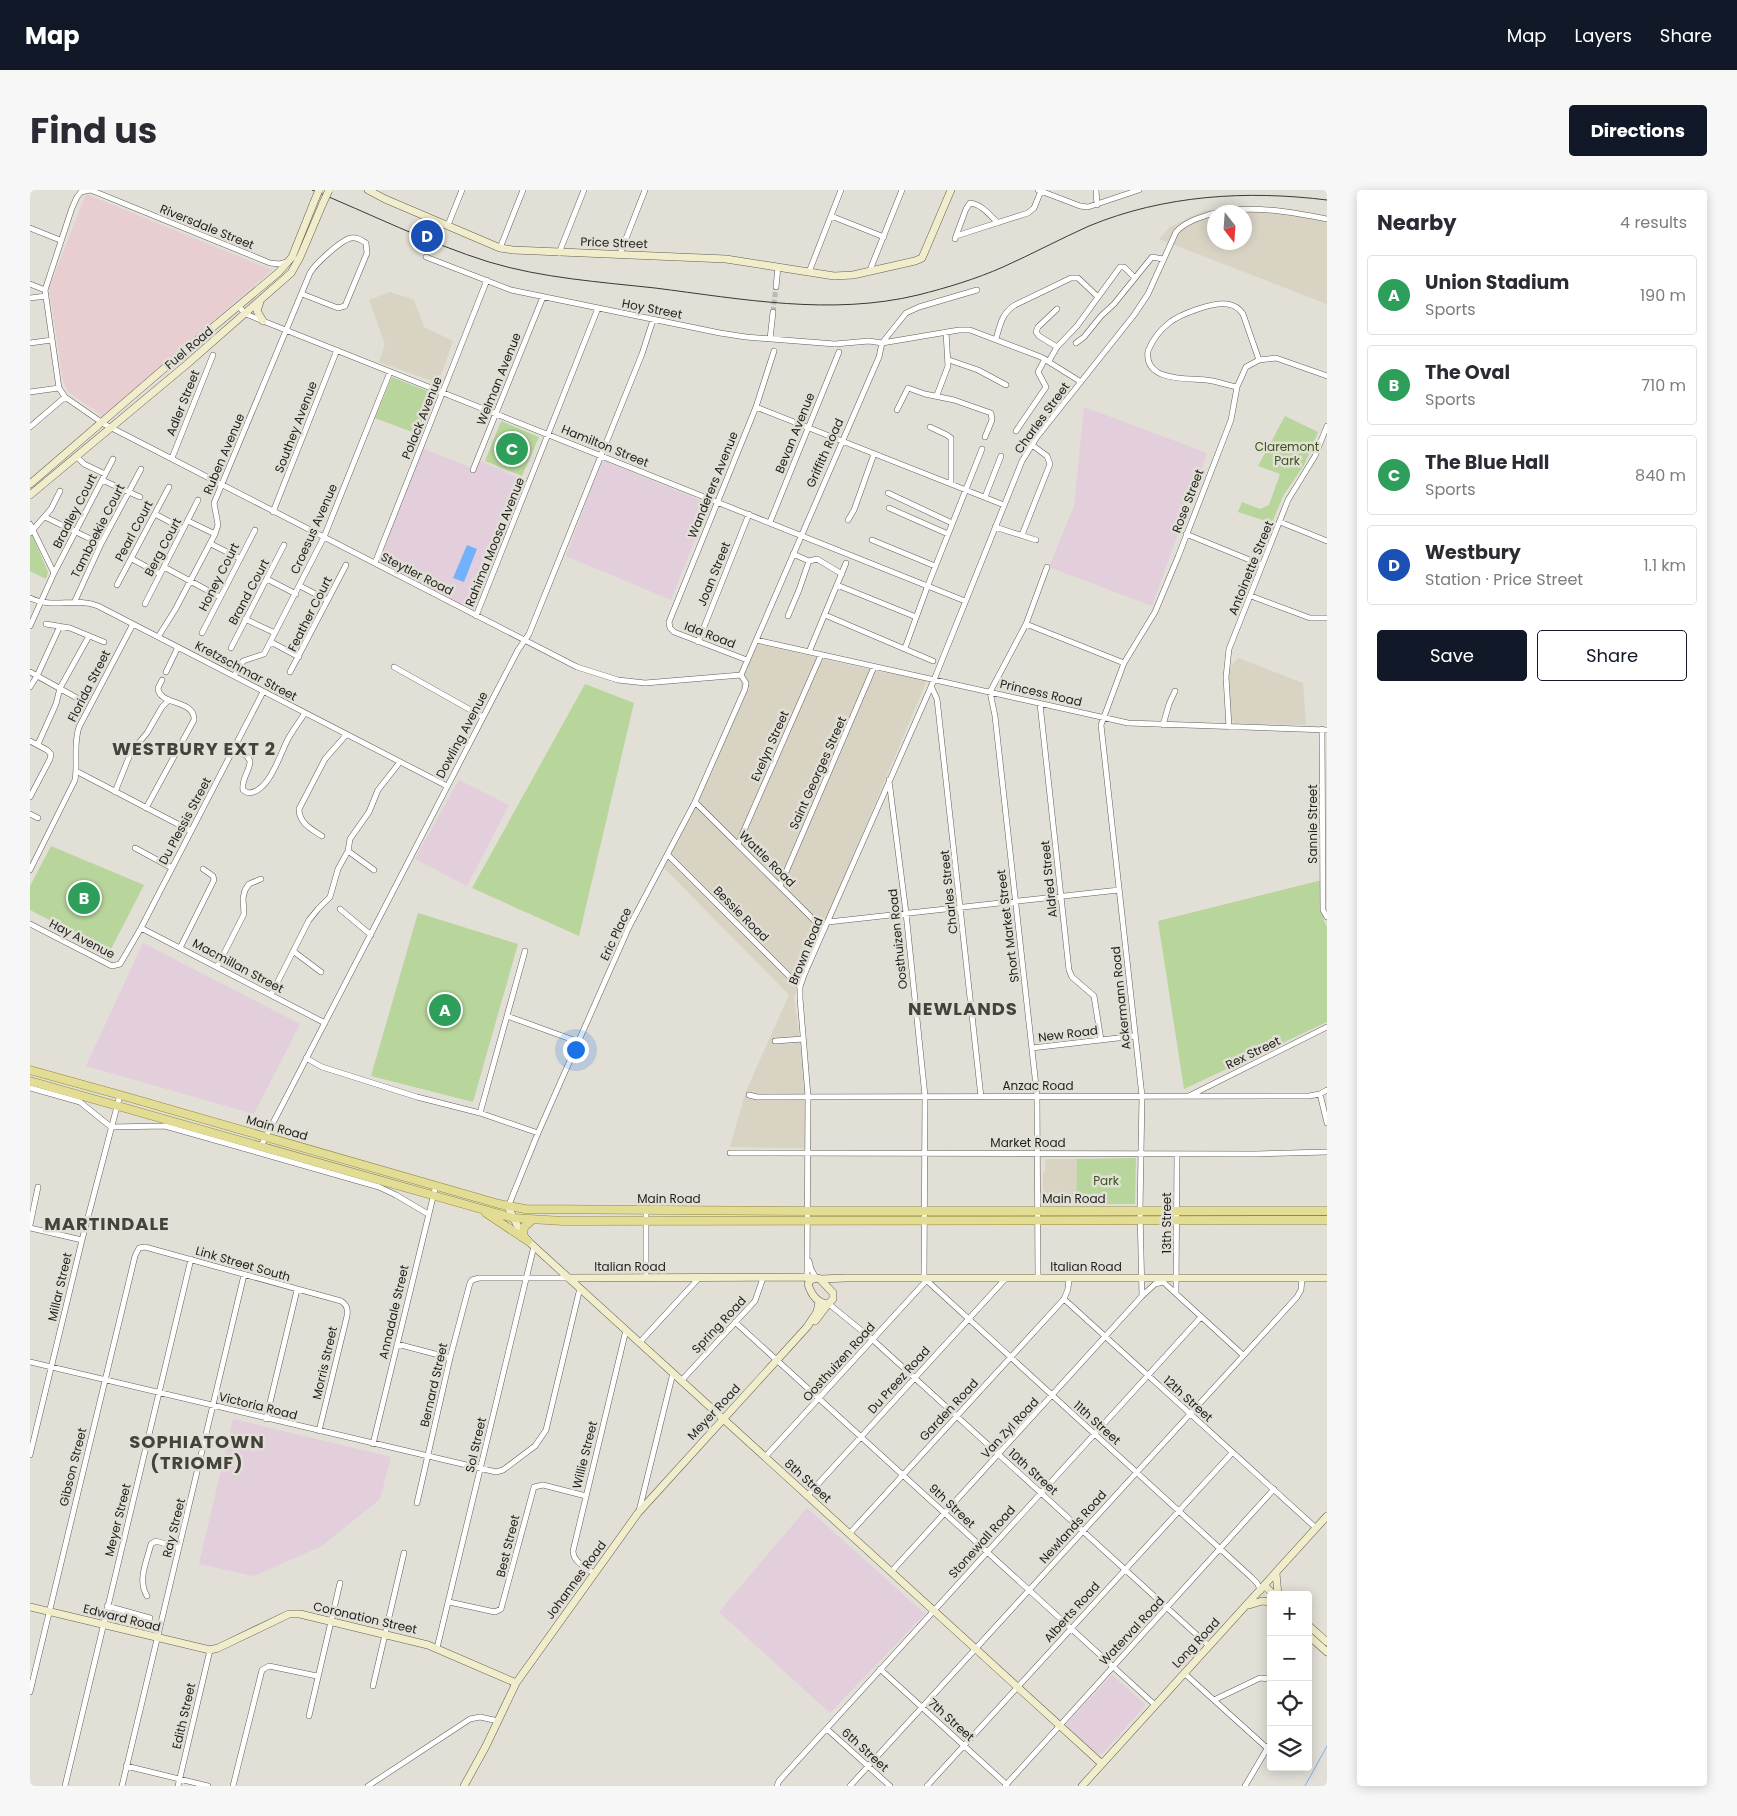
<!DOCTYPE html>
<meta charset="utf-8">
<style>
:root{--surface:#fff;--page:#f7f7f7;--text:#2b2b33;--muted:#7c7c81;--line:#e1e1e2;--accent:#111827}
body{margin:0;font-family:Poppins,sans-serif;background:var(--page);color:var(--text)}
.controls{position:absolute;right:15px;bottom:15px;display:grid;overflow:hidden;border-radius:5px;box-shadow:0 2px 12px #0003}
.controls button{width:45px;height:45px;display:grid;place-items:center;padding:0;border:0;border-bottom:1px solid var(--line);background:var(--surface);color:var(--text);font:25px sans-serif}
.compass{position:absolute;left:1177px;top:15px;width:45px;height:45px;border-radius:50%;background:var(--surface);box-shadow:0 2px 12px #0003;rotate:163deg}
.you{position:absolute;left:545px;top:859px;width:18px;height:18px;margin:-12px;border:4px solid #fff;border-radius:50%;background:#1a73e8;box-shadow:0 0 0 8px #1a73e833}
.badge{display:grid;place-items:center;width:32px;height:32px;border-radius:50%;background:var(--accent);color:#fff;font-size:16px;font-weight:700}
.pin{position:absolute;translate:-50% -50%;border:2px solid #fff;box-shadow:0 1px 5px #0006}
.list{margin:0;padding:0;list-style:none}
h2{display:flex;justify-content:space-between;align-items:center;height:65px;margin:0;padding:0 20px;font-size:21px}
h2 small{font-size:16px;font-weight:400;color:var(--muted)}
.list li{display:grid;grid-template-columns:32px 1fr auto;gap:15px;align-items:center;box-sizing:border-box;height:80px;margin:0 10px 10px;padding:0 10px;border:1px solid var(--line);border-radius:5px}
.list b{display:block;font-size:19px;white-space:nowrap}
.list p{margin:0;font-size:16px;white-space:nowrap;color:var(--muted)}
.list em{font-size:16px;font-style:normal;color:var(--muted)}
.actions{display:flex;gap:10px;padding:15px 20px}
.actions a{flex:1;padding:11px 0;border:1px solid var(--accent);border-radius:5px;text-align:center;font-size:18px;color:var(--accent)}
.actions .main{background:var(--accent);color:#fff}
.icon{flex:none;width:28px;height:28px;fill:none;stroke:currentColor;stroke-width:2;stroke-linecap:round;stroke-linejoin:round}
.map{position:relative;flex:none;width:1297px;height:1596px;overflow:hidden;border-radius:5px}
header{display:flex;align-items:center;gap:30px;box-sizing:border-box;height:70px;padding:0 25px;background:var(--accent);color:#fff}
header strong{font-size:24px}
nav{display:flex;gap:28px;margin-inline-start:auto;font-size:18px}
.intro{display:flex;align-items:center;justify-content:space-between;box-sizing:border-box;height:120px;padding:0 30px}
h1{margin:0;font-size:35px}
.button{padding:12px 22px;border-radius:5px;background:var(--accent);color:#fff;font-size:18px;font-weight:700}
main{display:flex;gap:30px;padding:0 30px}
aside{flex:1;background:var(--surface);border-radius:5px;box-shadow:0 2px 12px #0003}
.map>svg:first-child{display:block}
</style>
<header>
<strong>Map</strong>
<nav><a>Map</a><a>Layers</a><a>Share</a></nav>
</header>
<div class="intro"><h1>Find us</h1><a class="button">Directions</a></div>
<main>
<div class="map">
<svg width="1297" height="1596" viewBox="0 0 1297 1596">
<rect width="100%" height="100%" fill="#e1dfd6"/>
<path fill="#d8d3c3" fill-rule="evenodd" d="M1222,17L1261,19L1297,26V114L1129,49L1140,37L1172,21ZM1184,22H1214V52H1184Z
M360,102L384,110L394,137L423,151L408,193L349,172L355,154L339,110Z
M725,453L841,480L897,490L764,807L777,901L775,958L700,957L716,901L759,805L632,676L712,507L711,492L707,488Z
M1208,468L1273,493L1276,535L1206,534L1201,529L1198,480Z
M1017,969H1047L1046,1014H1017L1013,1010V982H1015V972Z"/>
<path fill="#e3cedc" d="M1054,217L1177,263L1122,416L1019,377L1044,316Z
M391,258L445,279L449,270L488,288L441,417H435L348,370Z
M572,270L679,314L641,410L536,366Z
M429,590L479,615L437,696L385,669Z
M113,753L270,834L224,924L56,876Z
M203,1229L361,1267L350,1309L292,1356L224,1386L169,1374Z
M777,1318L895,1424L800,1523L689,1422Z
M1082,1485L1116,1515L1072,1564H1067L1037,1536V1533Z"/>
<path fill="#e8ced1" d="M56,4L242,80L73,226L38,202L33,191L19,98Z"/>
<path fill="#b8d69b" d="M362,187L405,204L390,245L345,228Z
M1255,226L1288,242L1274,275L1253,306L1242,333L1208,322L1212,312L1230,319L1239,315L1250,284L1228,276Z
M471,231L509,247L492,286L455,271Z
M1,342L18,382L16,389L0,381V344Z
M555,494L604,513L549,746L442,698Z
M21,656L114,695L80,761L0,720V696Z
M1292,690L1294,731L1297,737V832L1154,899L1128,731Z
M388,723L488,754L443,912L341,886Z
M1106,968L1105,1014H1046L1047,969Z"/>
<path fill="#73b1fd" d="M437,355L447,359L434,392L423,388Z"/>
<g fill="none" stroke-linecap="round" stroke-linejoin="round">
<path stroke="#73b1fd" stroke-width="1" d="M1275,1596L1297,1556"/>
<path stroke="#bab8b1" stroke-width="5" stroke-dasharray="5 2.5" stroke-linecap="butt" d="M743,122L746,97"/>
<defs>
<path id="street" d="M1008,0L1050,16L1058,17L1109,0
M1066,0L1067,15
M1188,22C1224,15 1261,22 1297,29
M801,26L854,47
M418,35L432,0
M0,38L30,50
M926,46L936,19L940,13C951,14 960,25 968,33
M925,49L926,46L998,23L1004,18L1011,1
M470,58L493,0
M529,63L554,0
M590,64L615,0
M396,67L481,100L690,143L716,147L805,154L839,151L852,153L929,140H940L1011,167L1051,192
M257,72L250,74L240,73L68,3L60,0L51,2L47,7L42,18L15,100L29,198L35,207L74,234L547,477L588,490L615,493L711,485
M840,80L872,0
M779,82L811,0
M0,94L15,100
M746,97L748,77
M0,108L16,106
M209,117L216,124L233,131L935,411
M740,149L743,122
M966,149C970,135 972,123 985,115L1041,88H1048L1068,107
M0,153L22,150
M1046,153L1054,147L1071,126L1084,114L1105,88
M1027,157L1009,146L1006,142L1008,137L1027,119
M919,170L948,180L976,195
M1019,171L1027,157L1047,136L1090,77H1094L1105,88L1122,67L1133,69
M1207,197C1197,195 1186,191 1176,190C1157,188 1114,192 1118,161C1122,151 1130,140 1139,133C1150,124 1183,112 1197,114C1205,115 1209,118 1213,124L1229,170
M0,202L29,198
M907,205L918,176L916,142
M726,217L974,315
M867,220L878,198L895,204L924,210L961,223L962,230L955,247
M0,237L35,207
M900,237L917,245L921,248V294
M986,241L1016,197L1008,182L1015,169
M47,267L54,274L75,284
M142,268L183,165
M443,280L513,107
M72,290L110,307
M858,303L922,333
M955,307L971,266
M859,318L918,344
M243,322L307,160
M125,324L153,339
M15,327L71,354
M818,330L824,320L844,264
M158,331L185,344
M740,332L809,162
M1250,332L1297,351
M0,334L24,383L0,436
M965,337L1006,350
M0,343L21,319L30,301
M1156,344L1232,375
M992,345L1020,274L1017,266L1002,255
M842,350L905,376
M181,354L209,368
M763,364L779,371
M102,369L130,384
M345,373L457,90
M134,377L190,407
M24,383L83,269
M237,389L266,404
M87,395L139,297
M807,395L886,427
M270,396L297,410
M1221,406L1280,428H1297
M0,408C22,419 46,407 68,416L417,596
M44,413L71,354L111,279
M115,414L168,310
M795,425L903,471
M446,426L568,118
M758,426L769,400L779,371L787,369L812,384
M215,429L245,443
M16,434L40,438L74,452
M996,434L1094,473
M172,443L225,340
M128,447L145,420L185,344L188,335L184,313L280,83C285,74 311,50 321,48C327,47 331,50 336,53L337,63L315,116L308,118L272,104
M726,450L1098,533L1297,540
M241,452L269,467
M668,452L719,324
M201,458L254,355
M875,458L898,395L952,259
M779,462L816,373
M717,470L644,442L640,438L639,432L726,217L744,161
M364,477L453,527
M0,482L47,508
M136,482L148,457
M260,482L316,375
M711,485L849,167L852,153L876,123L889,117L947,100
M204,486L213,471L234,464L294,347L360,182
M901,496L907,509L951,907
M0,497L7,486L30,436
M1010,514L1039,780L1042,787L1064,806L1071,850
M1133,535L1139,514L1145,501
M1199,537L1196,487L1199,459L1258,310L1285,266L1297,236
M1292,539L1293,720L1297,727
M0,551L17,560L21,564L20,569L0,607
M8,554L26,514L30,498L59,446
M204,559L217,566L220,571C220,581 211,589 213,600L218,603C239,603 250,564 258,549C263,540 269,532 275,523
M46,581L161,641
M859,590L876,723L895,906L894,1088L1221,1387L1227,1393L1231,1401
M85,602L101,562L117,543L132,517L139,510
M665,612L794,740
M116,618L164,530C165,509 129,516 128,498L132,490
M0,624L8,628
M292,646C281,639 269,633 269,619L295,569L316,545
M708,654L791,465
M105,658L142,678
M638,665L770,797
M0,680L45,590C48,572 43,555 49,537L103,434
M344,680L318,661L320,649L339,622L348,600L370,572
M750,696L844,477
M310,719L341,745
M798,732L1089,700
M0,734L82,776L90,774L111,738L233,502
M111,738L295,833
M150,758L184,690L183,686L173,679
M263,761L291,782
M187,777L214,724L213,708L215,700L219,694L231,689
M241,805L279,730L288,719L300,707L308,679L318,661
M477,826L549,852
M745,851L773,849
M1002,858L1105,846
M276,868L292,877L387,907L450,923L508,943
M0,898L50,912L81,937L135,936L349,997L366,1005L398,1024
M1290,904L1297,933
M719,905L727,907L1279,906L1290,904L1297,900
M1159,906L1297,837
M450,923L495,761
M231,956L488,460L499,444L612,164L623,130
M700,963L1226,964L1297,962
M478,1017L508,943L599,737L665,612L715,499L716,493L711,485
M616,1020V1088
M0,1035L8,997
M0,1038L52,1050
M779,1071L781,1079L786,1088
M1008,1088L1007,905L965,526L960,502L996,434L1017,377
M777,1089L778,906L770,808V797L774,785L904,490L992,271L1007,247L1104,125L1118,104L1146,42C1156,31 1171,27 1184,23
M1130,1089L1213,1165
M1146,1103L1147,964
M1112,1106L1110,1020L1112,906L1071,535L1094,473L1125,422L1148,367L1201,230L1207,197L1216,177L1229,170L1246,168L1297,186
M1034,1109L1286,1338
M799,1114L843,1150L1179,1456
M705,1132L1125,1515
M610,1152L669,1088
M367,1154L420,1168
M0,1172L466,1282L473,1280L505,1256L516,1240L550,1098
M651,1191L725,1111L733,1088
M236,1229L267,1100
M343,1254L406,995
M0,1265L52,1050L90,905
M735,1267L896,1091
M777,1306L976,1088
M387,1313L420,1168L440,1093L442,1090L449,1088H539
M609,1321L643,1183
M819,1344L1034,1109L1038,1099L1039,1088
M861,1382L1112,1106L1125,1094L1133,1092
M565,1384C557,1378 543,1372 543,1361L596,1140
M117,1406C107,1390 117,1371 121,1354L126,1351L149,1358
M419,1412L465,1422L471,1419L504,1297L513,1295L556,1306
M77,1416L120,1428
M407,1458L504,1056
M850,1479L977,1595
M1154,1483L1237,1558
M343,1496L374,1363
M0,1502L105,1066L109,1058L115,1057L311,1111C317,1115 318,1119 317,1126L289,1241
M1184,1510L1230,1488L1241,1489
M279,1526L310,1393
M797,1539L860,1596
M96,1576L178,1596
M35,1596L161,1069
M92,1596L214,1085
M148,1596L180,1460
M203,1596L232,1480L239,1476L287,1486
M338,1596L440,1529L450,1527L468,1531
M747,1596L749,1591L1171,1127
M820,1596L1267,1107L1271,1100L1272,1088
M897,1596L1202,1263
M975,1596L1244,1299
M1215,1596L1241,1552"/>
<path id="secondary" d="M338,0L355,9L470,58L483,60L696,69L804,86L823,85L885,71L892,68L921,0
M230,112L227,121L233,131
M0,294L152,163L249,82L262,67L284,12
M0,305L156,175L261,83L270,67L293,13
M478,1017L490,1041L498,1051L1072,1574
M539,1088L777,1087L784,1088
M790,1089L803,1103V1109L798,1114C787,1113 781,1104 778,1094L781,1090L786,1088L790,1089L816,1088H1297
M785,1131L798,1114
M1246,1383L1248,1405
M1235,1396L1244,1405
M1219,1415L1232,1411L1241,1412
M0,1417L180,1460L188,1458L259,1424H270L398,1455L486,1493
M1278,1435L1297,1452
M1278,1445L1297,1462
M434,1596L456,1556L486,1493L608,1323L777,1137L787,1122L789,1112
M1052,1596L1297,1326"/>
<path id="primary" d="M0,880L90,905L469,1014L495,1019L778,1021H1297
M0,891L483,1028L533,1031L1297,1030
M456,1023L498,1051
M493,1045L494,1037L502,1030"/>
</defs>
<use href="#street" stroke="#605e57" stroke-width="6"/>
<use href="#secondary" stroke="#605e57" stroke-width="8"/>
<use href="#primary" stroke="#918a3c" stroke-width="9"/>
<use href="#street" stroke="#fff" stroke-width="5"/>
<use href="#secondary" stroke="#f1edca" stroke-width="7"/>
<use href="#primary" stroke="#e2dc94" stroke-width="8"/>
<path stroke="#3b3936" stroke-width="1" d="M282,0C341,24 398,53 459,72C512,88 570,92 625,98C712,109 801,126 888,105C916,98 946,89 973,77C1002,64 1030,49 1059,36C1134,5 1217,0 1297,10"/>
<defs>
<path id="secondary-bridge" d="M284,12L289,0
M293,13L299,0"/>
</defs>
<use href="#secondary-bridge" stroke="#605e57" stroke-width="8" stroke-linecap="butt"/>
<use href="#secondary-bridge" stroke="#f1edca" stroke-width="7"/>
</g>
<g text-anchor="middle" stroke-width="5" stroke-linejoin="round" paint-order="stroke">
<g font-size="12" fill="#1f1e1b" stroke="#e1dfd6">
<text transform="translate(177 37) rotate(22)" y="4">Riversdale Street</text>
<text transform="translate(584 53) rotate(2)" y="4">Price Street</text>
<text transform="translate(622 119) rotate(11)" y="4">Hoy Street</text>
<text transform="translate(159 158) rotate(-40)" y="4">Fuel Road</text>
<text transform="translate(469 189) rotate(-68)" y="4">Welman Avenue</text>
<text transform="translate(153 213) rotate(-68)" y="4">Adler Street</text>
<text transform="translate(392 228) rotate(-68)" y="4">Polack Avenue</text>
<text transform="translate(1012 228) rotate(-54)" y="4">Charles Street</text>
<text transform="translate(266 237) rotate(-69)" y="4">Southey Avenue</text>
<text transform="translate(765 243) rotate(-68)" y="4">Bevan Avenue</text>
<text transform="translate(575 256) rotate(22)" y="4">Hamilton Street</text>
<text transform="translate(795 263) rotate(-66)" y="4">Griffith Road</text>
<text transform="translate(194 264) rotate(-67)" y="4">Ruben Avenue</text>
<text transform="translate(683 295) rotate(-68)" y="4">Wanderers Avenue</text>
<text transform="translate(1158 311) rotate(-69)" y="4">Rose Street</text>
<text transform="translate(45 321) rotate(-63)" y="4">Bradley Court</text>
<text transform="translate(284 339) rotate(-66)" y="4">Croesus Avenue</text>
<text transform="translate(68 341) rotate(-63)" y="4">Tamboekie Court</text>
<text transform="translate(104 341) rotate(-62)" y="4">Pearl Court</text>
<text transform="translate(465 352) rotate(-68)" y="4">Rahima Moosa Avenue</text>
<text transform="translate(133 357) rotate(-62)" y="4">Berg Court</text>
<text transform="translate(1221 378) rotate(-68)" y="4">Antoinette Street</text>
<text transform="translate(387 384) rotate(27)" y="4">Steytler Road</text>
<text transform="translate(684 384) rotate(-68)" y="4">Joan Street</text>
<text transform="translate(189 387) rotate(-63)" y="4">Honey Court</text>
<text transform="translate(219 402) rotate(-62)" y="4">Brand Court</text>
<text transform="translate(280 424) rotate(-63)" y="4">Feather Court</text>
<text transform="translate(680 445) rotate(21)" y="4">Ida Road</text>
<text transform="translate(216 481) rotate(28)" y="4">Kretzschmar Street</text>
<text transform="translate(59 496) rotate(-63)" y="4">Florida Street</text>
<text transform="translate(1011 503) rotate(13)" y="4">Princess Road</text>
<text transform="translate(432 545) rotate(-62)" y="4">Dowling Avenue</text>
<text transform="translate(740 556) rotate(-66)" y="4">Evelyn Street</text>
<text transform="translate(788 583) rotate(-66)" y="4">Saint Georges Street</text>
<text transform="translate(155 631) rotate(-62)" y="4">Du Plessis Street</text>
<text transform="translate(1283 634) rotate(-90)" y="4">Sannie Street</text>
<text transform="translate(737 669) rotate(45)" y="4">Wattle Road</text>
<text transform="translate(1019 689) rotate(-96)" y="4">Aldred Street</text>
<text transform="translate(919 702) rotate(-96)" y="4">Charles Street</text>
<text transform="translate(711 724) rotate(45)" y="4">Bessie Road</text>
<text transform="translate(978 736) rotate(-97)" y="4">Short Market Street</text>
<text transform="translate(586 744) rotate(-65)" y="4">Eric Place</text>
<text transform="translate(52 749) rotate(27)" y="4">Hay Avenue</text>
<text transform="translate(868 749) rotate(-96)" y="4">Oosthuizen Road</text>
<text transform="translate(776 761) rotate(-68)" y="4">Brown Road</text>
<text transform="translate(208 776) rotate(28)" y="4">Macmillan Street</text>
<text transform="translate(1091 808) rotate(-96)" y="4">Ackermann Road</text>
<text transform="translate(1038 844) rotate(-7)" y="4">New Road</text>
<text transform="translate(1223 863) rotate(-26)" y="4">Rex Street</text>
<text x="1008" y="900">Anzac Road</text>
<text transform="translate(247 938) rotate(16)" y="4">Main Road</text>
<text x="998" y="957">Market Road</text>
<text x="639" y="1013">Main Road</text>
<text x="1044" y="1013">Main Road</text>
<text transform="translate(1137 1033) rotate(-90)" y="4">13th Street</text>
<text transform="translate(213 1074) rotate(16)" y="4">Link Street South</text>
<text x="600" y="1081">Italian Road</text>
<text x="1056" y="1081">Italian Road</text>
<text transform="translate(30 1097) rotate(-77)" y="4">Millar Street</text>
<text transform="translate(364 1122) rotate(-77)" y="4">Annadale Street</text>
<text transform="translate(689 1135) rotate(-47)" y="4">Spring Road</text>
<text transform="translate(809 1172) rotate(-48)" y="4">Oosthuizen Road</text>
<text transform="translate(295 1173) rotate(-77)" y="4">Morris Street</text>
<text transform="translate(869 1190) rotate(-48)" y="4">Du Preez Road</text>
<text transform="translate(404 1195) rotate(-77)" y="4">Bernard Street</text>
<text transform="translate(1158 1209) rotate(42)" y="4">12th Street</text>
<text transform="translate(228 1216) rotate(14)" y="4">Victoria Road</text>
<text transform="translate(919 1220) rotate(-47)" y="4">Garden Road</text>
<text transform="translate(684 1222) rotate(-47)" y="4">Meyer Road</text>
<text transform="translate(1067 1233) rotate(42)" y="4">11th Street</text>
<text transform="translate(980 1238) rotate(-47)" y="4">Van Zyl Road</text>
<text transform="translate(446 1255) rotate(-77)" y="4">Sol Street</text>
<text transform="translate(555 1265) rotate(-76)" y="4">Willie Street</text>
<text transform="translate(43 1277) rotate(-76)" y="4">Gibson Street</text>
<text transform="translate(1003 1282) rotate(42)" y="4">10th Street</text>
<text transform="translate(778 1291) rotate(42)" y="4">8th Street</text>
<text transform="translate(922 1316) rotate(43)" y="4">9th Street</text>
<text transform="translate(88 1330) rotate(-76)" y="4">Meyer Street</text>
<text transform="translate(1043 1337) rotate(-48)" y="4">Newlands Road</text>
<text transform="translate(144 1338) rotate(-76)" y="4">Ray Street</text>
<text transform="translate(952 1352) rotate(-48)" y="4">Stonewall Road</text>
<text transform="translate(478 1356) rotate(-76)" y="4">Best Street</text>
<text transform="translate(546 1390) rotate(-54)" y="4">Johannes Road</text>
<text transform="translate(1042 1422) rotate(-48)" y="4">Alberts Road</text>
<text transform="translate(92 1428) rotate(14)" y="4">Edward Road</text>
<text transform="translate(335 1428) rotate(13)" y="4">Coronation Street</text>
<text transform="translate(1102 1441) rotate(-47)" y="4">Waterval Road</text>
<text transform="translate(1166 1453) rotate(-47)" y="4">Long Road</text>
<text transform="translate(154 1526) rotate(-77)" y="4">Edith Street</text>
<text transform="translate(921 1530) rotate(42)" y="4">7th Street</text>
<text transform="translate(835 1560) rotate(42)" y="4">6th Street</text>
</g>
<g font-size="12" fill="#3a5517" stroke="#e1dfd6">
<text x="1257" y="261">Claremont<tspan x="1257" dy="14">Park</tspan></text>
<text x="1076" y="995">Park</text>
</g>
<g font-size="18" font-weight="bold" letter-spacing="1" fill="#44423b" stroke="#e1dfd6">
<text x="164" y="565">WESTBURY EXT 2</text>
<text x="933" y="825">NEWLANDS</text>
<text x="77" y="1040">MARTINDALE</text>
<text x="167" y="1258">SOPHIATOWN<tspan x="167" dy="21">(TRIOMF)</tspan></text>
</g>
</g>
</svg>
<div class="controls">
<button>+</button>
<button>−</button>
<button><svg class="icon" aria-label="locate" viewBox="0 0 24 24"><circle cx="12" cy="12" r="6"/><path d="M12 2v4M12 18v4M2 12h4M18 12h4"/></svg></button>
<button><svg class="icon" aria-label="layers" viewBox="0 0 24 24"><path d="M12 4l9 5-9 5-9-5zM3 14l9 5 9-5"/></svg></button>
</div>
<svg class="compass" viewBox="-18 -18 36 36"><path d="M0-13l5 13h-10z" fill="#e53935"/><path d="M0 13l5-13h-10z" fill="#7c7c81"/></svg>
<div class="you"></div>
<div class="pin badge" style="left:415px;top:820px;background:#2e9e5b">A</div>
<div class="pin badge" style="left:54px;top:708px;background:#2e9e5b">B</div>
<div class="pin badge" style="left:482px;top:259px;background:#2e9e5b">C</div>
<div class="pin badge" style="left:397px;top:46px;background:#1a4fb4">D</div>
</div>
<aside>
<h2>Nearby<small>4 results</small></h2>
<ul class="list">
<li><span class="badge" style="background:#2e9e5b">A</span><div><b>Union Stadium</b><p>Sports</p></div><em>190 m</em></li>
<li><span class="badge" style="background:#2e9e5b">B</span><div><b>The Oval</b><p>Sports</p></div><em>710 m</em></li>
<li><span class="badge" style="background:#2e9e5b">C</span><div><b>The Blue Hall</b><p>Sports</p></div><em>840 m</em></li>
<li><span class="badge" style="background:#1a4fb4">D</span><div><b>Westbury</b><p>Station · Price Street</p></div><em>1.1 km</em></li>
</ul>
<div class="actions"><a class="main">Save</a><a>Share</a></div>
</aside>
</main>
